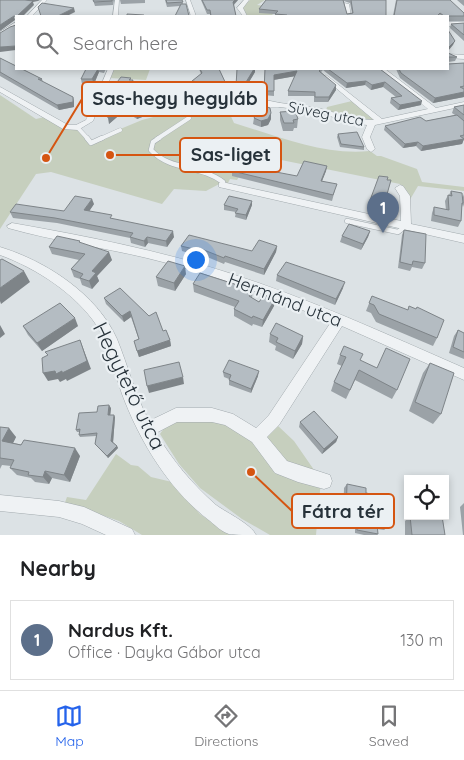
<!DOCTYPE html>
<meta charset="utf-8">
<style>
:root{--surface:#fff;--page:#f2f2f2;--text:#202124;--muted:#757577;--line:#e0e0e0;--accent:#2563eb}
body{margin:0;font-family:Quicksand,sans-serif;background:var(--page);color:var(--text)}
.controls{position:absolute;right:15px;bottom:15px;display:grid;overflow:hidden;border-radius:0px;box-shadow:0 2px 8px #0003}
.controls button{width:45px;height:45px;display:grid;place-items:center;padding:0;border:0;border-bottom:1px solid var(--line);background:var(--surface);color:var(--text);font:25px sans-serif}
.you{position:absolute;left:195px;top:259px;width:18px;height:18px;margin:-12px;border:4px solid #fff;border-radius:50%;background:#1a73e8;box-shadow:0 0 0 8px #1a73e833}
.badge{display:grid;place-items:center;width:32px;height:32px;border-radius:50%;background:var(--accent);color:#fff;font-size:16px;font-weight:700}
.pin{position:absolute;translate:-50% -41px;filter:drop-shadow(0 1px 2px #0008)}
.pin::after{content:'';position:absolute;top:26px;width:18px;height:15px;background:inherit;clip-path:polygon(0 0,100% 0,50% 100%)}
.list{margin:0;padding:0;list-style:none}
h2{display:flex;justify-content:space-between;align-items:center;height:65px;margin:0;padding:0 20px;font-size:21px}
h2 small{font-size:16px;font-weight:400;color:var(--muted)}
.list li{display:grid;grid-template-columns:32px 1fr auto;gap:15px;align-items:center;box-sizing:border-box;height:80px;margin:0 10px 10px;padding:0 10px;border:1px solid var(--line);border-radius:0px}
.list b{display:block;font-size:19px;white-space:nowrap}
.list p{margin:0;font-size:16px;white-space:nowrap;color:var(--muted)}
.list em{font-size:16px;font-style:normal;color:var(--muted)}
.icon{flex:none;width:28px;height:28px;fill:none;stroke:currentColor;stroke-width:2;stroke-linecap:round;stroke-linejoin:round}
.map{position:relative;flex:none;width:464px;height:535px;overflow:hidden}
.search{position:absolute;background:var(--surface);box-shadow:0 2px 8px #0003;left:15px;right:15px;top:15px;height:55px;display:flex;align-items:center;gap:12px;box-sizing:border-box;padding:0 18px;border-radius:0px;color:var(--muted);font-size:19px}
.sheet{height:155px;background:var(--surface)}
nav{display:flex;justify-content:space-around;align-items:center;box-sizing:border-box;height:70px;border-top:1px solid var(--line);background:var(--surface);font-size:14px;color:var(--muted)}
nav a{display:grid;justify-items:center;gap:2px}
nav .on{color:var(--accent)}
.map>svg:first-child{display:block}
</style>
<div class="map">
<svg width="464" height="535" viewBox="0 0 464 535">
<rect width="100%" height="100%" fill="#dce2e5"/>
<path fill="#c6cfbe" d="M250,0H265L257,5L275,7L272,16H248L243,11V6Z
M112,69H150L146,80L108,78Z
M205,94L270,105L241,101L228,110L234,123C277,136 325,156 370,151L377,156H381L417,169L422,182L464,187V191L418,186L408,203L406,193L400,184L252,154L237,180L230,179L228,183L223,182L206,191L174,189L162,204L51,172L36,174L0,229V95L36,119L44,117L66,127L78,128L89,142L142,120L176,111L191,103L193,98H198L196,97Z
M352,101L374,120L364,121L326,111L327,107Z
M214,420L246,433L276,424L294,441L321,480L316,535H270L242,519L200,488L179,464L160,434L169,421Z
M116,454L131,465L138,466L151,477L172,482L200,514L230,535H142L119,521L90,511L64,505L67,497L86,500Z"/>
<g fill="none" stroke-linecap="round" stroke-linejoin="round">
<defs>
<path id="service-far1" d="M254,106L280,105
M78,128L88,139
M100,139L120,130
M157,139L189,118"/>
<path id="service" d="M87,138L91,143L102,138
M159,138L153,142L151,150C170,171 201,165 223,182L222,185
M347,221L398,232L406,226"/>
<path id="minor" d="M42,0H47L32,16H27Z
M115,0H119L118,16H113Z
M186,0H190L196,16H191Z
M244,0H249L243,8L247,16H243L237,8Z
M344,3L349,4L351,16H346Z
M16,22V26L0,37V32Z
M448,22H464V26H448Z
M448,54L464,55V59L448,58Z
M108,69H114L93,121L78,130L63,129L0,92V87L2,88L68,125H76L86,120Z
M378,69H385L436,108L464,102V106L375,125L370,137L375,149L371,152L367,149L362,137L367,125L352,123L317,112L280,107L236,98L206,95L198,97L193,103L186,101L193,93L206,91L236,94L280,103L318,108L356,119L374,120L324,78L323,77L326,75L382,119L428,109Z
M222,182L401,221L400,196L395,188L400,185L403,186L410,196L411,224L464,235V243L219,187V183Z
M12,223C85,236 158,250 229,273C310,299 386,334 464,368V380L342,326L279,425L267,437L287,461L330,475L332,481L330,487L324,489L298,482L275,473L252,442L225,425L212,422H177L156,433C172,460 193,485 216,505C227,513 251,524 256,535C248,535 236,535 229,534C222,532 216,526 210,521C169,490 140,442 122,394C114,372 110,346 97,326C76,294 36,268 0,255V247C46,261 97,294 117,339C128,366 135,395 149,421L176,408H212L233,414L256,428L269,415L331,322C271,296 210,273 147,258C101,247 54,241 8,228L7,226Z
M0,495L59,501L84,507L132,529L135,535H106L82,524L59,517L0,511Z"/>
</defs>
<use href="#service-far1" stroke="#a2aaae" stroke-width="4.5"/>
<use href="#service" stroke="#a2aaae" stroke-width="5.5"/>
<use href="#minor" stroke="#a2aaae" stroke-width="1"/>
<use href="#service-far1" stroke="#eff2f4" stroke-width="4"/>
<use href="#service" stroke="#eff2f4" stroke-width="4.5"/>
<use href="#minor" fill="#eff2f4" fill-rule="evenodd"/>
</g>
<path fill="#9ba2a7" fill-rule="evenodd" d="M93,0H114L113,5L95,6Z
M120,0H145V3L121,4Z
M165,0H182L183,4L180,6L167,7Z
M201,0H238L234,5L236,16H210V14H207Z
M266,0H386V16H275V14L259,13V9ZM344,1L350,3L352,13L347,14L344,2Z
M396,0L464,13V21H448V16H393Z
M457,0H464V6Z
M464,23V41L450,28L451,24Z
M448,53L457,57L455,61L448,62V64L464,63V97L433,103L400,78L396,69H448Z
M0,58L42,79L43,82L73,97L74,102V107L59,110L0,76Z
M81,69H106L104,73L99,72L94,84H82L81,79L86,70Z
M199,69H219L227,86V90L192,84V81L201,74Z
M237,69H255V72L243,92L236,91Z
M265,69H380L421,105L398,110L390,103L391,98L396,97L383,87L371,90L365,85L346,88L323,70L321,72L336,90L328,102H314V96H288V91L295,76L274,80V96L263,95Z
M131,80H133L134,85L125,99L150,114L137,119L124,111L109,124Z
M464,105V139L462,144L421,151L416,146L403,148L384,130L385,126L426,121L455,115L452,113L454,107Z
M256,107L271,113V119L268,125L261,127L253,124L254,118L256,114Z
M280,112L298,119L297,128H294L293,131H283L280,120Z
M338,134L364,147V150L340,147L337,137Z
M327,166L326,171L322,181L335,190L332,201L232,176V171L297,176Z
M391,180L382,211L368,209L369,203Z
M451,191L463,197L464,194V207L463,204L462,207L461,221L458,227L431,221L432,213L434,207L446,210L445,201L448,195H449Z
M94,204L89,211L113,219L174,237L167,247L148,243L145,247L131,243L130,238L57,223L13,218L10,212L64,211Z
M224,205H252L246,220L235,217L236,212L224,210Z
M404,230L425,263L422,269L412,267L410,271L398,268L402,235Z
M370,231L368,237L361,250L340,242L342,236Z
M81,243L112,260L97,276L99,281L92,289L82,285L80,279L74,277L71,269L79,260L52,254L49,247Z
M181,246L252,251L277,246L276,252L264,275L225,262L224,264L200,254L198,256L182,251Z
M186,274L175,291L158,286L156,277Z
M277,275L343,288L335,305L276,281Z
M193,284L253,290L252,298L259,302L274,306L262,327L253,324L252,326L234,316V309L235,307L194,292Z
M372,296L437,338L433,346L376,322L371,313L366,311Z
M104,298L163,331L170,340L171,346L139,357L134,341L139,340L131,317L124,322L106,304Z
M23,326H78L42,351L28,335Z
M458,330L464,333V359L449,353L454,336Z
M270,334L303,336L302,344L293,359L275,350L276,346L269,342Z
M340,355L361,361L397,390L392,399L355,380L346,399L331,391L334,382L342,366L337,364Z
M430,363L441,414L433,424L409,411L423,373Z
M223,372L258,376L251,393L229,385V379L224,377Z
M111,408L110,415L115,417L113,442L117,446L118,448L108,458L97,446L95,444L96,436L80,437L79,435V432H77L76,430L97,412Z
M300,422L338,437L336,442L322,454L299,427Z
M0,427L16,437L13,443L80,456L70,482L52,478L49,484L35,482L31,478L17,475L10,468L11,466L2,465L0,469Z
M347,484L366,493L388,527L384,530L377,529L378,534L377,535H364L355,533V524L343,521L344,488Z
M464,503V535H463L460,507Z
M408,507V516H442L445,535H405V521L407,519V508Z"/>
<path fill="#7e8488" d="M22,0H40L38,1L33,2L34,5L23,16H17Z
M235,0H238L233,5V2Z
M74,8L75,12L67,16H58Z
M14,16L15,20L0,31V25Z
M455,41L453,45L448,51V48Z
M16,46V50L0,52V47Z
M98,69L99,72L94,84L92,79Z
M254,69H255V72L243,92V87Z
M297,71L296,76L273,80L274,75Z
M131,78V82L133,80L134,85L123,103L122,98Z
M366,81L365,85L346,88L347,83Z
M385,82L383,87L371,90L372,85Z
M336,85V90L328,102L329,97Z
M464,92V97L433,103L435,98Z
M73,97L74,102V107L59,110L57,105Z
M422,101L421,105L398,110L400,105Z
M123,106L124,111L109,124L108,118Z
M149,109L150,114L137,119L136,114Z
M271,113V119L268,125L261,127V121Z
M464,139L462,144L421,151L423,146Z
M418,142L416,146L403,148L405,144Z
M327,166L326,171L320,186L321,181Z
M92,199L94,204L86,216L84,210Z
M252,201V205L246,220V215Z
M173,231L174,237L167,247L166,241Z
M370,231L368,237L361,250L363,244Z
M147,237L148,243L145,247L144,241Z
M277,246L276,252L264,275V269Z
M199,248L200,254L198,256V250Z
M109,252L112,260L97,276L99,281L92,289L89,281L92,271Z
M185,266L186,274L175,291L174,283Z
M24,271L30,282L1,304L0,301V288Z
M345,282L343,288L335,305L336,299Z
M275,299L274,306L262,327L263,320Z
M130,311L131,317L124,322L122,316Z
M75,318L78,326L42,351L37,343Z
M0,325L5,334L0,338Z
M303,336L302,344L293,359L295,351Z
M80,340L91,369L67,381L66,379L60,382L58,379L48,381L43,373Z
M170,340L171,346L139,357L137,351Z
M259,371L258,376L251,393V389Z
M183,377L184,384L149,393L147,386Z
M109,405L111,408L110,418L108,415Z
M114,415L115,417L113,443L111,441Z
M9,428L16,437L10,449L2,441Z
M338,437L336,442L322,454L324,449Z
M117,446L118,448L108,458L107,456Z
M75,448L80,456L70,482L64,475Z
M45,471L52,478L49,484L43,477Z"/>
<path fill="#b4bcc2" stroke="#7e8488" d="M0,0H25L33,1L16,17L14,16L0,25Z
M93,0H112V1L94,2Z
M166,0H182L183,2L167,3Z
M202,0H235L233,2L236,16H211L210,10H207Z
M266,0H343L347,14L353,13L351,0H386V16H286L287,15L275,14L278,11L259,9Z
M397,0H450L464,13V16H449L448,19V16H444L440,13L438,15L439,16H394Z
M42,3L74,8L58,16H41L38,7Z
M181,4H186L189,16H175Z
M127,14L144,15V16H127Z
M464,23V35L451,24Z
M16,25V46L0,47V33L10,27Z
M448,30L455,41L448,48V53Z
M448,53L457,57H448V64L464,63V86L460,87L464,89V92L435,98L401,73L399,69H448Z
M0,58L16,66V69H22L42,79H38L73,97V102L57,105L0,72Z
M86,69H98L92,79H81Z
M200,69H219L227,86L192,81L202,73Z
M237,69H254L243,87L236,86Z
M265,69H321L319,71L336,85L329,97H315V92L288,91L297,71L274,75V91H264Z
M328,69H380L422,101L400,105L391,98L402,96L385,82L372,85L366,81L347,83Z
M121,77L131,78L129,80H133L122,98L137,101L149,109L136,114L123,106L108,118L104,99Z
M262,105L270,108L271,113L268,119L261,121L254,118L257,113L256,107Z
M464,105V115L454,107Z
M295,111L298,119L293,120L294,123H284L280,112Z
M457,115L464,121V135L460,136L464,139L423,146L418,142L405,144L385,126L420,117L426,121Z
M357,132L364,147L341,144L338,134Z
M304,161L327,166L321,181L337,184L333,195L232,171L234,164L297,176Z
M379,176L388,177L387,180H391L384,205L369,203Z
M451,191L462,193L463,203H462L461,221L434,215V207L449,210L448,195L452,196Z
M75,196L92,199L84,210L112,215L110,218L173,231L166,241L147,237L144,241L130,237L133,233L55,218L10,212L16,204L64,211Z
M229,196L252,201L246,215L235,213L238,209L224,205Z
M349,224L370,231L363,244L342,236Z
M404,230L426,234L425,263L413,261L412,265L400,262Z
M189,235L252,251L259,240L277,246L264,269L225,256L224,258L199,248L198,250L181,246Z
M57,236L80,241L79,242L109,252L92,271L96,273L89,281L80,278L83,274L71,269L85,254L49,247Z
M2,259L24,271L0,288V260Z
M168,261L185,266L174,283L156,277Z
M286,262L345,282L336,299L277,275Z
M200,273L253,290L249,296L259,302L264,295L275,299L263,320L253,316L252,318L234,309L239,301L193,284Z
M120,288L149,316L156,312L163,331L166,330L170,340L137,351L134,341L139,339L130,311L122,316L104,298Z
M372,296L408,310L409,306L416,309L417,307L444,320L437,338L379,314L374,305L369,303Z
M60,303L75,318L37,343L23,326Z
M276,323L303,336L295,351L276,342L278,338L270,334Z
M458,330L464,333V352L453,347Z
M80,340L87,361L62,373V371L56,374L55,371L43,373L42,358L48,355L45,352Z
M344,346L363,354L360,360L377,368L386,348L410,359L397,390L359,370L350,390L334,382L346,357L340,355Z
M229,360L259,371L251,389L229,380L231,375L223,372Z
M179,362L183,377L147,386L144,370Z
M430,363L454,373L441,414L415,402Z
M109,405L108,415H114L111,441L117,446L107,456L95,444L97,433L79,435L80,429L76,430L79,413L97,412L98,406Z
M314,411L338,437L324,449L300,422Z
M0,427L9,428L2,441L21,445L24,440L75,448L64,475L45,471L43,477L28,475L29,472L10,468L14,460L0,458Z
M347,484L366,488V493L386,497L388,527L377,524L378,534L357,530V520L346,518Z
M410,516H442L445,535H412Z"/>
<g text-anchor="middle" stroke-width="4.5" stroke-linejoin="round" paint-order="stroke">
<g font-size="15" fill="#27323a" stroke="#ebf0f3">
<text transform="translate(326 114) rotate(11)" y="5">Süveg utca</text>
</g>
<g font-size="18" fill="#27323a" stroke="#ebf0f3">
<text transform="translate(285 300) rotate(21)" y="6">Hermánd utca</text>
</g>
<g font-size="21" fill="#27323a" stroke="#ebf0f3">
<text transform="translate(129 386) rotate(64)" y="7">Hegytető utca</text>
</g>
</g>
<path fill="none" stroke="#d55511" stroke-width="2" d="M46 158L82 99M110 155L180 155M251 472L292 511"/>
<g fill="#d55511" stroke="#ebf0f3" stroke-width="2">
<circle cx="46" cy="158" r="5"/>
<circle cx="110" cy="155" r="5"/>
<circle cx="251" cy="472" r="5"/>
</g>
<g fill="#ebf0f3" stroke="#d55511" stroke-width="2">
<rect x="82" y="82" width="185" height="34" rx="5"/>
<rect x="180" y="138" width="101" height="34" rx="5"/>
<rect x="292" y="494" width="102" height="34" rx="5"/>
</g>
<g font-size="19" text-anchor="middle" font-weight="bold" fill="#27323a">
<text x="175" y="105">Sas-hegy hegyláb</text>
<text x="231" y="161">Sas-liget</text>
<text x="343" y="518">Fátra tér</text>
</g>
</svg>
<div class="controls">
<button><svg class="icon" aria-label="locate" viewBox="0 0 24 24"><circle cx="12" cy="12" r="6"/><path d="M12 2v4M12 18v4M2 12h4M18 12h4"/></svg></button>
</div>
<div class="you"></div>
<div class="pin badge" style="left:383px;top:233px;background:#5c6f8a">1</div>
<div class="search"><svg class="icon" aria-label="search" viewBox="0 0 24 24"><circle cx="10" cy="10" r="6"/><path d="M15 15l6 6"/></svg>Search here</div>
</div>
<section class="sheet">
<h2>Nearby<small></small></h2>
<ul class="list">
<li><span class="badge" style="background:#5c6f8a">1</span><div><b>Nardus Kft.</b><p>Office · Dayka Gábor utca</p></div><em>130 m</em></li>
</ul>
</section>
<nav>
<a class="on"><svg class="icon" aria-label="map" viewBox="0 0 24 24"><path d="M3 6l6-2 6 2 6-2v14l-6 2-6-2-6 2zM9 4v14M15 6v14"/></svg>Map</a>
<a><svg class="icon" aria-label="directions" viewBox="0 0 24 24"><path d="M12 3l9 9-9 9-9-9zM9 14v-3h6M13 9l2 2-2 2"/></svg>Directions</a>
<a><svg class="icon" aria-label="saved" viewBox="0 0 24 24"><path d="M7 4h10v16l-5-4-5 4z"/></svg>Saved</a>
</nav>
